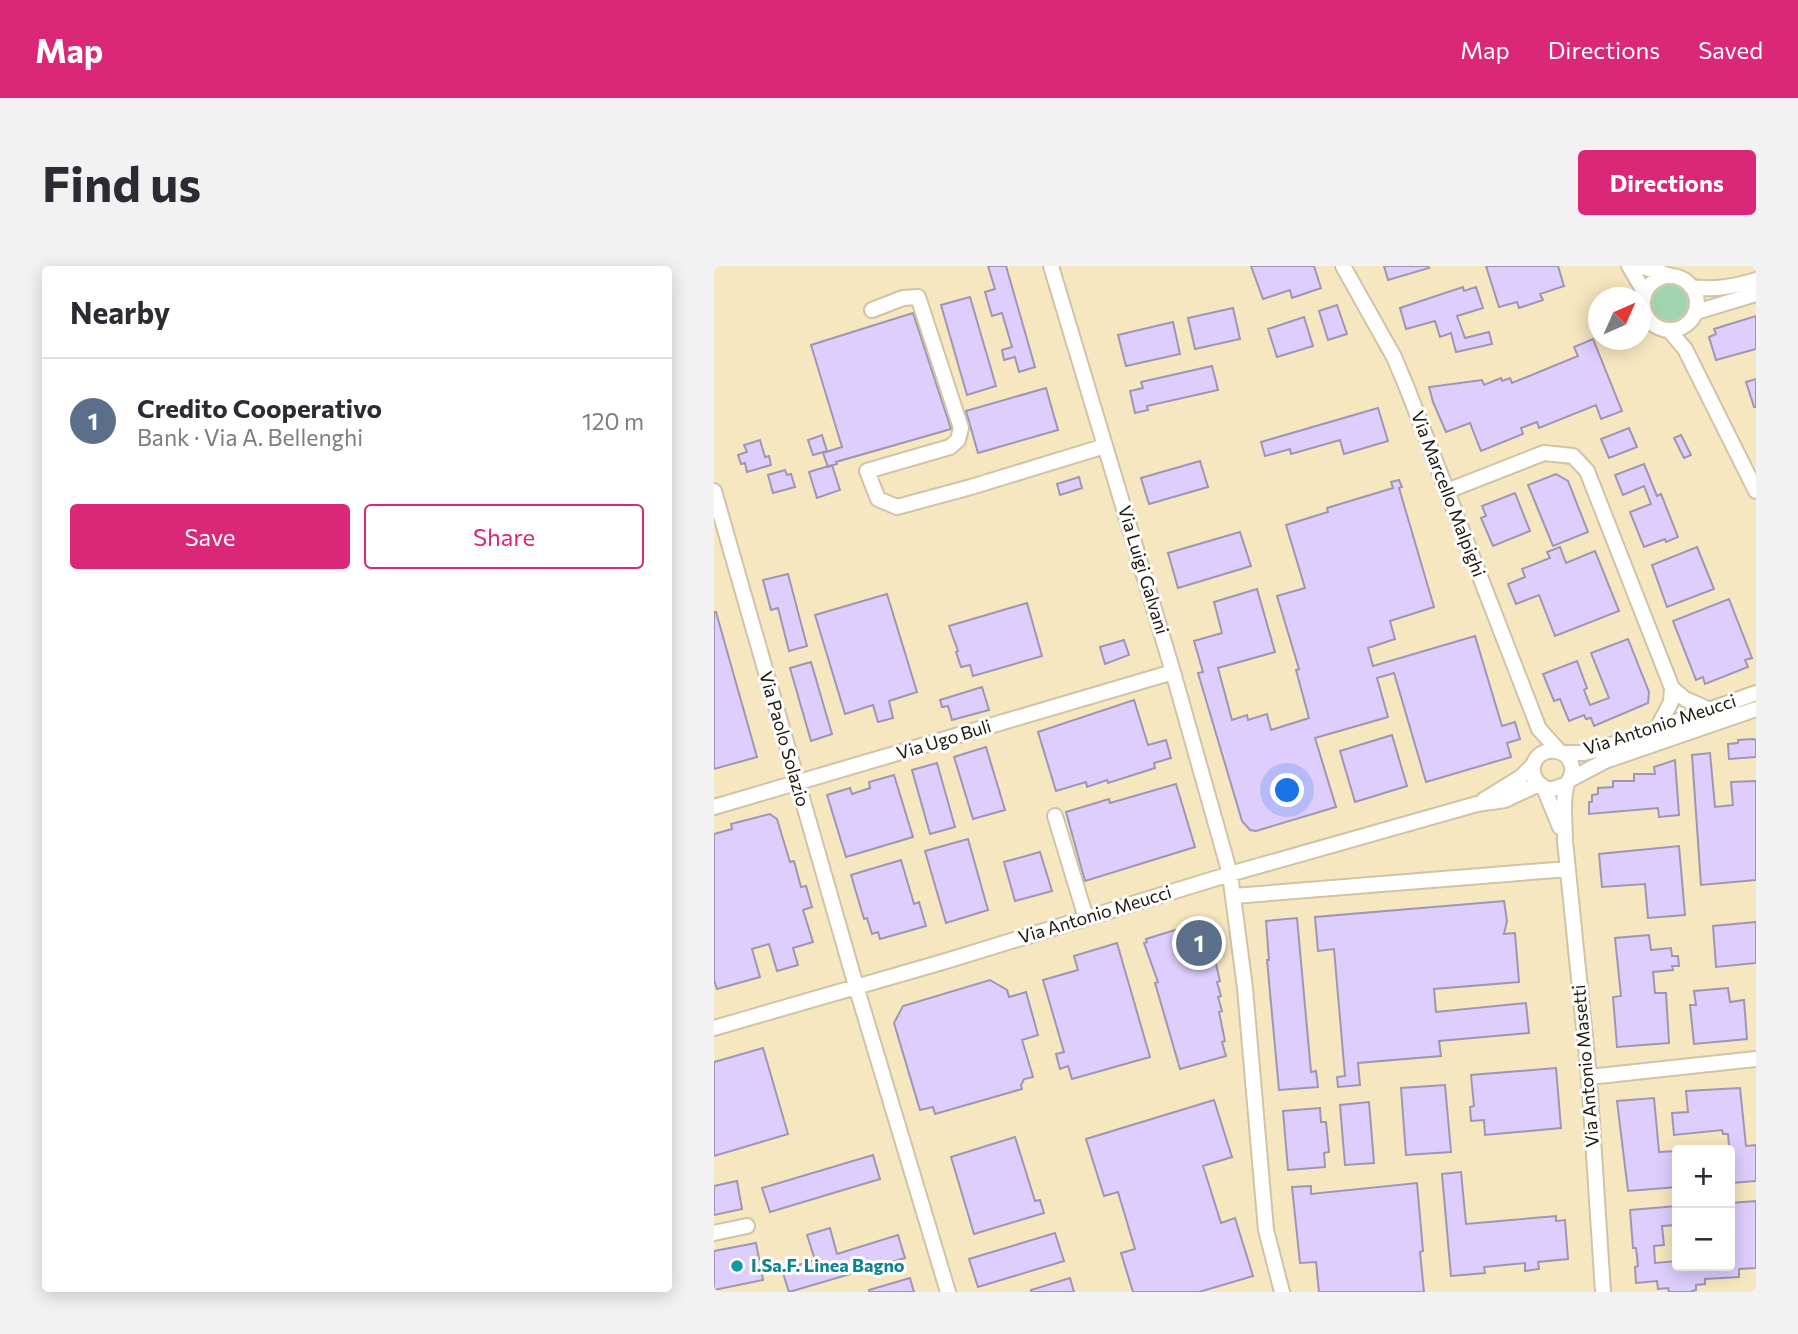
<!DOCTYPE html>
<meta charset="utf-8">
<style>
:root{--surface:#fff;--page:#f2f2f3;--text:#2b2b33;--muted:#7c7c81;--line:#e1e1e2;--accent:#db2777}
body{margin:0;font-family:Commissioner,sans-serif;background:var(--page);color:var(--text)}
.controls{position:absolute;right:21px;bottom:21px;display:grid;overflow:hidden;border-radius:7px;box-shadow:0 4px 18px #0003}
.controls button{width:63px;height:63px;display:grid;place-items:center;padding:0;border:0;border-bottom:2px solid var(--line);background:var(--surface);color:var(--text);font:35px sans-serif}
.compass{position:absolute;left:874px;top:21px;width:63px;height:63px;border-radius:50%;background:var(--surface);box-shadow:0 4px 18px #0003;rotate:45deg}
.you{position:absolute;left:574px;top:525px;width:24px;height:24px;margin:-18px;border:5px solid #fff;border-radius:50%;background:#1a73e8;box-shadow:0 0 0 10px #1a73e833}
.badge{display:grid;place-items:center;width:46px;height:46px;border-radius:50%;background:var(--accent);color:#fff;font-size:23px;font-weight:700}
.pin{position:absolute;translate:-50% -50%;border:4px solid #fff;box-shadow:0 2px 7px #0006}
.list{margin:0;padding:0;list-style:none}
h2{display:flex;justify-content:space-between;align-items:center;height:91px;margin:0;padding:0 28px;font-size:30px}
h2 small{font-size:23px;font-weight:400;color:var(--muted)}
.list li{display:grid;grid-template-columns:46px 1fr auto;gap:21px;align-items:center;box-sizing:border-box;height:126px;padding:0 28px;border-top:2px solid var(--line)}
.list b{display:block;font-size:26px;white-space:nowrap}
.list p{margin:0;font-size:23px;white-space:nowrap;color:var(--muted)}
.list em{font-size:23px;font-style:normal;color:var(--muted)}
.actions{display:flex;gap:14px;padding:21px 28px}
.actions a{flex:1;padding:16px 0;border:2px solid var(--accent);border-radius:7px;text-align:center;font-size:24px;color:var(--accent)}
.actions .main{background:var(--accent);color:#fff}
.map{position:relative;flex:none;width:1042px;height:1026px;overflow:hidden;border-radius:7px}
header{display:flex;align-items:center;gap:42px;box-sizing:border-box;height:98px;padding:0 35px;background:var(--accent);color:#fff}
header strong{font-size:33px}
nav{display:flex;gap:38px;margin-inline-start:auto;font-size:24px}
.intro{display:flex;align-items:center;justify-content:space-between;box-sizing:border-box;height:168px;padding:0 42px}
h1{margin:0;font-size:49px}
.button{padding:18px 32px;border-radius:7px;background:var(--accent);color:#fff;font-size:24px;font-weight:700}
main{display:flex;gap:42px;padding:0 42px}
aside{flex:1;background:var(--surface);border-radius:7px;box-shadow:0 4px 18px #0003}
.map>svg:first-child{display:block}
</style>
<header>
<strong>Map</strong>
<nav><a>Map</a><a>Directions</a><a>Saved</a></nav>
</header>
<div class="intro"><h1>Find us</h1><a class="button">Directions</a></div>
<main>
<aside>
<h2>Nearby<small></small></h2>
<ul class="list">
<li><span class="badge" style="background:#5c6f8a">1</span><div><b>Credito Cooperativo</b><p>Bank · Via A. Bellenghi</p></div><em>120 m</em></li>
</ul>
<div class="actions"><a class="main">Save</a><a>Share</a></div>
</aside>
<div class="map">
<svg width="1042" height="1026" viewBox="0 0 1042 1026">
<rect width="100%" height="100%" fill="#fdf2d2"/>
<path fill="#f6e7c0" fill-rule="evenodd" d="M0,0H1042V1026H0ZM884,32H926V74H884ZM963,884H1016V1000H963Z"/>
<path fill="#a2d5af" d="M938 37a18 18 0 1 1 36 0a18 18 0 1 1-36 0Z"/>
<path fill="#ddcefe" stroke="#9f96b3" stroke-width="2" d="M274,0H292L321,101L305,106L301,91L290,94L288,84L298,81L288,47L278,50L271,26L281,23Z
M537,0H600L607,22L578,32L576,24L549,33Z
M670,0H714L715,2L674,14Z
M772,0H844L850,20L826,28L829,34L805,42L803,36L785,41Z
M749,21L750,25L762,21L769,42L743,50L751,72L775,66L778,78L742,86L737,67L726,71L721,55L692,63L686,42Z
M256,31L282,120L253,129L227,39Z
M623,39L633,68L614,74L605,45Z
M519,42L526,73L481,83L474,52Z
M199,47L237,163L122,196L123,198L114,201L109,187L128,181L97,79Z
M1042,50V83L1002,94L995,71L1002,68L1000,63Z
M590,51L599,80L563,91L554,63Z
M459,56L466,88L412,100L404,69Z
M879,73L908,145L887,153L882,139L825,162L823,156L807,162L809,168L767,185L756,157L732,166L719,136L715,121L768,114L770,119L787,112L788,115L796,112L798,117L864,90L860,81Z
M498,100L504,124L433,140L434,144L421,147L416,125L429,122L427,116Z
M1042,113V141H1040L1032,116Z
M332,122L344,164L264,187L252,145Z
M664,142L674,175L630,188L626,174L577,188L576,183L551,190L547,176Z
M915,162L923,181L895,192L887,173Z
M108,169L113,185L99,189L94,174Z
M967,169L977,189L970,192L960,172Z
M46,174L51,191L55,190L57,199L33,206L31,197L27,198L24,189L33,186L30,179Z
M486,195L494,221L435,238L427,212Z
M930,198L943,230L947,228L964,271L952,276L951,273L930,281L916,246L937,238L930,220L909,229L901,209Z
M118,199L126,224L103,232L95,206Z
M71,204L73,209L77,208L81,221L59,227L54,209Z
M842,208L854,215L874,266L839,280L814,219Z
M365,211L368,222L346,229L343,218Z
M685,214L688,221L685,222L720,341L676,355L681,373L654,382L659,400L761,370L788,460L801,456L806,473L793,477L797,491L712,516L680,407L663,412L674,451L601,472L622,541L542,565L536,564L528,555L484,407L489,406L480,375L508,367L500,336L543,323L561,386L504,402L518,454L533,449L534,454L553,448L557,464L595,452L582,404L585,403L563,330L591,322L572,259L614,246L613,242L679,222L677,216Z
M801,227L816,265L779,280L767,252L772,250L768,240Z
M526,266L537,300L464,322L454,287Z
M846,281L852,297L881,285L905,345L841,370L825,329L802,338L794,318L811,311L808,303L836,292L833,286Z
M983,281L1000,323L953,341L938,299Z
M74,308L93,380L75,385L64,342L57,344L49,314Z
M173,328L203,426L175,435L179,452L164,456L159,439L131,448L101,349Z
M1015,333L1038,392L1031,394L1034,401L991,418L989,411L982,414L959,355Z
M313,337L328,390L259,410L256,399L247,401L242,386L244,385L235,360Z
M0,346H2L43,491L0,503Z
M914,373L935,426L934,437L880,460L877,452L872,453L870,449L855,455L846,433L840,435L829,408L863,395L873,422L870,424L876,439L895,432L877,387Z
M410,374L415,389L391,398L386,381Z
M97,396L118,468L97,475L76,402Z
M268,421L275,444L238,454L234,440L228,441L226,434Z
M420,434L434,479L452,474L457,492L440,497L441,502L394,517L393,514L373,521L372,516L342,525L324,466Z
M678,469L693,520L641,536L626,485Z
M1040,473L1042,475V491L1015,493L1014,478L1024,477V474Z
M272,481L291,544L259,553L240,491Z
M996,487L1001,541L1019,539L1017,516L1042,515V614L987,619L978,489Z
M961,494L965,549L945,551L944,542L875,548V536H878V529L884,528V522L899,521V515H920V508H941L940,501Z
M223,497L241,561L216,568L198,504Z
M180,509L199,571L132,591L113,529L136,522L138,528L156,522L155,516Z
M462,518L481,581L371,615L352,546L395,533L396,537Z
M56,548L63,553L76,596L80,595L87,621L92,620L98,641L89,644L99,676L79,682L84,699L63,705L55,678L38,683L46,711L3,723L0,714V568L18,563L17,558Z
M254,573L274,644L232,657L211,585Z
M965,580L971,649L934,652L931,618L888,621L885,588Z
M326,586L338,625L301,635L290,596Z
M187,594L200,638L205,636L212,660L166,673L164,666L158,668L153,652L150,653L137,609Z
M790,635L793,655L790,668L801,667L805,716L720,723L722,746L812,737L815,767L725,775L727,790L644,797L646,819L624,821L623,811L631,810L620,683L604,685L601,651Z
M583,652L597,806L602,805L604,821L565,824L553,694H555L552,655Z
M1042,656V697L1002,701L999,660Z
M474,660L488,663L496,673L506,715L503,716L507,730L504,731L508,745L505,746L511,775L508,776L512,790L466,803L441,717L444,716L430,677L433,676L432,673Z
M935,669L937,684L957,682L958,690H964L965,700H958L959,704L939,706L941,727H952L955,777L903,781L899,731L907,730L901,672Z
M403,677L436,791L358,813L354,800L346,803L342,788L350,786L329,714L364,704L360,690Z
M276,714L293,724L295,731L312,726L324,769L308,774L319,811L310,813L307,819L308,823L221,848L219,841L206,844L180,757L189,740Z
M1014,722L1016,736L1030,734L1033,773L980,778L976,739H982L980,725Z
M49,782L74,868L0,890V796Z
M842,802L847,862L771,869L770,854L757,855L756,841L760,840L757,809Z
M731,819L737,886L692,889L687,822Z
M1026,822L1032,880L1042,879V915L1018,917L1014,868H1009L1008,864L960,869L958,847L974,846L972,825Z
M940,832L945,886L963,885V921L914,925L903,835Z
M500,834L518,891L489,900L507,957L521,952L539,1010L485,1026H419L407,987L421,983L404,926L390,930L372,873Z
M655,836L660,897L631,899L626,839Z
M606,842L607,856H612L615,886L610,887L611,901L574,904L569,845Z
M301,871L321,935L326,934L330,947L260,968L237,891Z
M159,889L166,913L56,946L48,922Z
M747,906L752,958L842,950V955L851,954L854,993L824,996L825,1003L811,1005V997L770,1001L771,1007L737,1010L728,908Z
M23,915L28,943L0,949V920Z
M703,917L709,985L706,986L710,1026H605L602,996L586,997L578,921L597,920V928Z
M1042,935V1002L1025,1003V1011L991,1013V1018L982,1019V1024L976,1026H955L954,1022L944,1023L943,1015L922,1017L921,1001L924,1000L922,982H919L916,944L963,940V959L948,960L950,979L940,980L941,997L963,995V1000H1016V937Z
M116,962L123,988L184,969L191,992L75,1026L68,1004L101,994L93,969Z
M341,967L350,995L264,1021L255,993Z
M42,977L49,1014L0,1024V985Z
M196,1012L200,1026H155V1024Z
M356,1012L360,1026H317V1024Z"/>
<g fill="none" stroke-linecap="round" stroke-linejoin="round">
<defs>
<path id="minor" d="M337,0L459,406L516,608L531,722L552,964L568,1026
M629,0L680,91L693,122L825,463L845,485
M915,0L931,27
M926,0L957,10
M929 37a27 27 0 1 1 54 0a27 27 0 1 1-54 0Z
M977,21C1001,24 1019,21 1042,14
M158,44L189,32L204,31L247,162L244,174L236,181L153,205L164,233L183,241L257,221L391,180
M982,46L1042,28
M955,64L971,83L1042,225
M0,225L142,720L234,1026
M733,225L830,187L859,190L873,205L958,422L971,433L996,444
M943,463L957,436L958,422
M850,487H870L886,483L1042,427
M857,513L891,495L1042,443
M853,518L836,524C825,520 817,512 819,500C824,479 855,480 858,501C860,509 854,514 852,521C848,538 851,558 851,575L875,811L889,1026
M830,522L846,561
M770,534L807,511L819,499
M0,541L459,406
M341,550L372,652
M520,630L854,603
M0,762L232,695L516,608L763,538L791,534L825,518
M875,811L1042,793
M0,967L33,960"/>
</defs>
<use href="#minor" stroke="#cfc4a5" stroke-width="18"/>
<use href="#minor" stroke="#fff" stroke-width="14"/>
</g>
<circle fill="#0f9aa8" stroke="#fff" stroke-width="2.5" cx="23" cy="1000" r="7"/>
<g text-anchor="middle" stroke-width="6" stroke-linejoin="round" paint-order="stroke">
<g font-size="18" fill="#1b170b" stroke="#fff">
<text transform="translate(734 228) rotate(69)" y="6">Via Marcello Malpighi</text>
<text transform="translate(429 304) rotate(73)" y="6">Via Luigi Galvani</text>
<text transform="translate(946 459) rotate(-18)" y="6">Via Antonio Meucci</text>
<text transform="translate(70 473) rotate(74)" y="6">Via Paolo Solazio</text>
<text transform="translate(230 474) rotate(-17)" y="6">Via Ugo Buli</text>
<text transform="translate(381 649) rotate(-17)" y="6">Via Antonio Meucci</text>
<text transform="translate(872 800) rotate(-95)" y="6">Via Antonio Masetti</text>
</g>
<g font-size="18" font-weight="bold" fill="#0d838f" stroke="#fff" text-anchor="start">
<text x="37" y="1006">I.Sa.F. Linea Bagno</text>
</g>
</g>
</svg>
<div class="controls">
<button>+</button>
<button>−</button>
</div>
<svg class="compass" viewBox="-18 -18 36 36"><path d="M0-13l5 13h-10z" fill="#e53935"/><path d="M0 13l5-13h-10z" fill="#7c7c81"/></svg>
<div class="you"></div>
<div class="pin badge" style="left:485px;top:677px;background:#5c6f8a">1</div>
</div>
</main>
